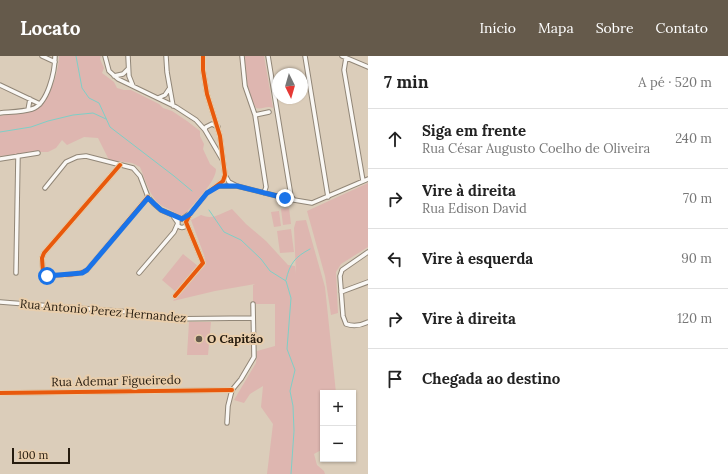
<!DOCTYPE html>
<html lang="pt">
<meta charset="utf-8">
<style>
:root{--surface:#fff;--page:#f6f6f6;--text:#222;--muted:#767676;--line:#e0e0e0;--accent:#655a4b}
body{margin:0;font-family:Lora,serif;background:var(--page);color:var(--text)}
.controls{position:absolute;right:12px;bottom:12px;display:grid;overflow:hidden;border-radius:0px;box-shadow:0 1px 3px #0004}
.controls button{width:36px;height:36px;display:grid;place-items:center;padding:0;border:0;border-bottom:1px solid var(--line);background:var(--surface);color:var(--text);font:20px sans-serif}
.compass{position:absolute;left:272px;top:12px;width:36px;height:36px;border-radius:50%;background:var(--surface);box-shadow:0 1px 3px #0004;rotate:175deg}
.scale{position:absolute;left:12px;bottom:10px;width:58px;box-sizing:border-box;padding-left:4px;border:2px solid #261c0f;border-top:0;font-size:11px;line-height:14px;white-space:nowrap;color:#261c0f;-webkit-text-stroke:3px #e9ceac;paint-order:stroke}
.stop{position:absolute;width:12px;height:12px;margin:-9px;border:3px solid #1a73e8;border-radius:50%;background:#fff}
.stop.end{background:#1a73e8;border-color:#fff;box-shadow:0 1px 4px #0008}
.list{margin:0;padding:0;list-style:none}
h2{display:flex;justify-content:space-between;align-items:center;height:52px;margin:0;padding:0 16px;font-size:17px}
h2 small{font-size:13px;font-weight:400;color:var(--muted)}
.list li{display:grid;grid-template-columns:26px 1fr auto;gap:12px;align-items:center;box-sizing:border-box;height:60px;padding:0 16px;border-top:1px solid var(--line)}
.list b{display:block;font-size:15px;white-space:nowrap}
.list p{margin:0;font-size:13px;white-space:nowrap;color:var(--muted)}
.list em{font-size:13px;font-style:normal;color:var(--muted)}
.icon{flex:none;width:22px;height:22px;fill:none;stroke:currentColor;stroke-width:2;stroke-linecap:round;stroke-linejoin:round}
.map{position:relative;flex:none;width:368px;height:418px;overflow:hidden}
header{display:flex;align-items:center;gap:24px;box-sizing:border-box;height:56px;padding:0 20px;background:var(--accent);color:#fff}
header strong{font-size:19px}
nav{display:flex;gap:22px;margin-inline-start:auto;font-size:14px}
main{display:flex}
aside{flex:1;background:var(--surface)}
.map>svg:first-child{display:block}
</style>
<header>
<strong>Locato</strong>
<nav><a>Início</a><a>Mapa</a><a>Sobre</a><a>Contato</a></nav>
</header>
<main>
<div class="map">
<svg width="368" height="418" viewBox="0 0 368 418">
<rect width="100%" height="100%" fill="#dbcdba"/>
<path fill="#deb6b0" d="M59,0H101L100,3L104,12L102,17L114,26L117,32L124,34H131L159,48L163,52L172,55L187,65L200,75V80L204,88L203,93L210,108L216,113C216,126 194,147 186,157L182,159H177C172,153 164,152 158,147C149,138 145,123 140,111L132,107L109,104L98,82L84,81L67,89L62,84L56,92L48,96H37L0,100V60C11,58 24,58 34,54C49,49 59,15 59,0Z
M245,0H264L273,52C267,49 262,54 256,52C247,36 245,18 245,0Z
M368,127V191L341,208L336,216L338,257L331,259L325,220L307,155Z
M289,152L291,168L283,169L281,153Z
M232,153L246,168L266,185L288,209L295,210L296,218L294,172L296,165L306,164L325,231L336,337H323V393L314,398L317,409L324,415L325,418H267L273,368L261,351L263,330L250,338L244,347L234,344L256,307L257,295L275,290V248H256L253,246V229L255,228L215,235L173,245L206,208L204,199L191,164L201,159C213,164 220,158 232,153Z
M279,155L281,170L274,171L271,156Z
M291,173L294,196L280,197L277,175Z
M183,198L198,210L176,236L162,224Z
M189,266H211L208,299H187Z"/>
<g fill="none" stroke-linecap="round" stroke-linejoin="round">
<path stroke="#7ecfc7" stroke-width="1" d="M76,0L82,32L89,42L99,47L110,71L174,120L192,135
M0,76L31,71L48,65L73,59L93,57L106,63
M209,154L224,176L241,184L261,203L270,215L286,225L291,242L287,293L295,314L290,335L293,350L294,375L291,418
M286,224C290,207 295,201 310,193"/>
<defs>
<path id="minor" d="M42,0L55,6
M105,0L109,15L118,23L176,51L196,64L205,74L222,103
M128,0L129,20L133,30
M166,0L167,16L173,50
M242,0L245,30L255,59L266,131L264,137
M268,0L291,140L294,144L312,147L368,123
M305,0L328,141
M342,0L368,11
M346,2L344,14L363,125
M114,20L123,18L128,13
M0,29L40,48
M158,42L165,39L169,33
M28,54L30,43
M0,57C10,56 22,56 32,53C48,48 55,15 55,0
M255,59L269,56
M205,74L206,71L212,68L218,71
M0,103L38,97
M120,109L44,197L42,202L43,216C50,222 79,219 87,214L148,141
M225,119L229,126L235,129
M218,130H237L285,142
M45,132L66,106L77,101L86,100L133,112L140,120L148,141L154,148L161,154L182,163L189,158
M177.5 167a4.5 4.5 0 1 1 9 0a4.5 4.5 0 1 1-9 0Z
M368,196L342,214L340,220L343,260L346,268C354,271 360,270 368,266
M16,217L18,100
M139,217L174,176L178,167L173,160
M341,236L368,226
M175,240L203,207L186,166L190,158L207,137L223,125L225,119L220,80L207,38L203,14V0
M0,246L130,256L164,263L253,262
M0,337L232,334
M227,367L228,350L232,334L241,323L254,301L253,248"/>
</defs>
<use href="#minor" stroke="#918677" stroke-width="5.5"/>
<use href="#minor" stroke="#faf8f5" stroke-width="3.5"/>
<defs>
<path id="cycleway" d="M120,109L44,197L42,202L43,216C50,222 79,219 87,214L148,141
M175,240L203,207L186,166L190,158L207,137L223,125L225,119L220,80L207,38L203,14V0
M0,337L232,334"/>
</defs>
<use href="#cycleway" stroke="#e9ceac" stroke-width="6"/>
<use href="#cycleway" stroke="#e8590c" stroke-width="4"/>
</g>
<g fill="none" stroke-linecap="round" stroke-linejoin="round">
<path stroke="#1a73e8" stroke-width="5" d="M47,220L82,217L87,214L148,142L161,154L182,163L190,158L207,137L219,130H237L285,142"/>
</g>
<circle fill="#655a4b" stroke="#e9ceac" stroke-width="1.5" cx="199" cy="283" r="4"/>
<g text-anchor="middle" stroke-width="4" stroke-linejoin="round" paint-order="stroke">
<g font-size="12" fill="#261c0f" stroke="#e9ceac">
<text transform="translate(103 255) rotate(5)" y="4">Rua Antonio Perez Hernandez</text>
<text transform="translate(116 325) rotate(-1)" y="4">Rua Ademar Figueiredo</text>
</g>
<g font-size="12" font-weight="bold" fill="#261c0f" stroke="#e9ceac" text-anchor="start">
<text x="207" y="287">O Capitão</text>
</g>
</g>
</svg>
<div class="controls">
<button>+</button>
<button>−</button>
</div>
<svg class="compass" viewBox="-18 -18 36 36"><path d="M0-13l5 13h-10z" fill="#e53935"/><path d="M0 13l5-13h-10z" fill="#767676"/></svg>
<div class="scale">100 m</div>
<div class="stop" style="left:47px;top:220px"></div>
<div class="stop end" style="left:285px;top:142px"></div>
</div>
<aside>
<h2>7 min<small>A pé · 520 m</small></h2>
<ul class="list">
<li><svg class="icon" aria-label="ahead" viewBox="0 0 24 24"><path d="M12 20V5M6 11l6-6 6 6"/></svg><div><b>Siga em frente</b><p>Rua César Augusto Coelho de Oliveira</p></div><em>240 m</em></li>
<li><svg class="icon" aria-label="right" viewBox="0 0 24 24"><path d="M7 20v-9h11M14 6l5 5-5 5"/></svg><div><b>Vire à direita</b><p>Rua Edison David</p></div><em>70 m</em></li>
<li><svg class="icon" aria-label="left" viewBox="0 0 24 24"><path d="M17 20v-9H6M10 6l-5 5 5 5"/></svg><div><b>Vire à esquerda</b></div><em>90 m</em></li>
<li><svg class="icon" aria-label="right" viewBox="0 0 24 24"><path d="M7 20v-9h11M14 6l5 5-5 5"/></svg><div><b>Vire à direita</b></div><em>120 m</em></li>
<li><svg class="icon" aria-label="arrive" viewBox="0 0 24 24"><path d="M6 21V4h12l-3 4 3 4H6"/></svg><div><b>Chegada ao destino</b></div></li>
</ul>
</aside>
</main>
